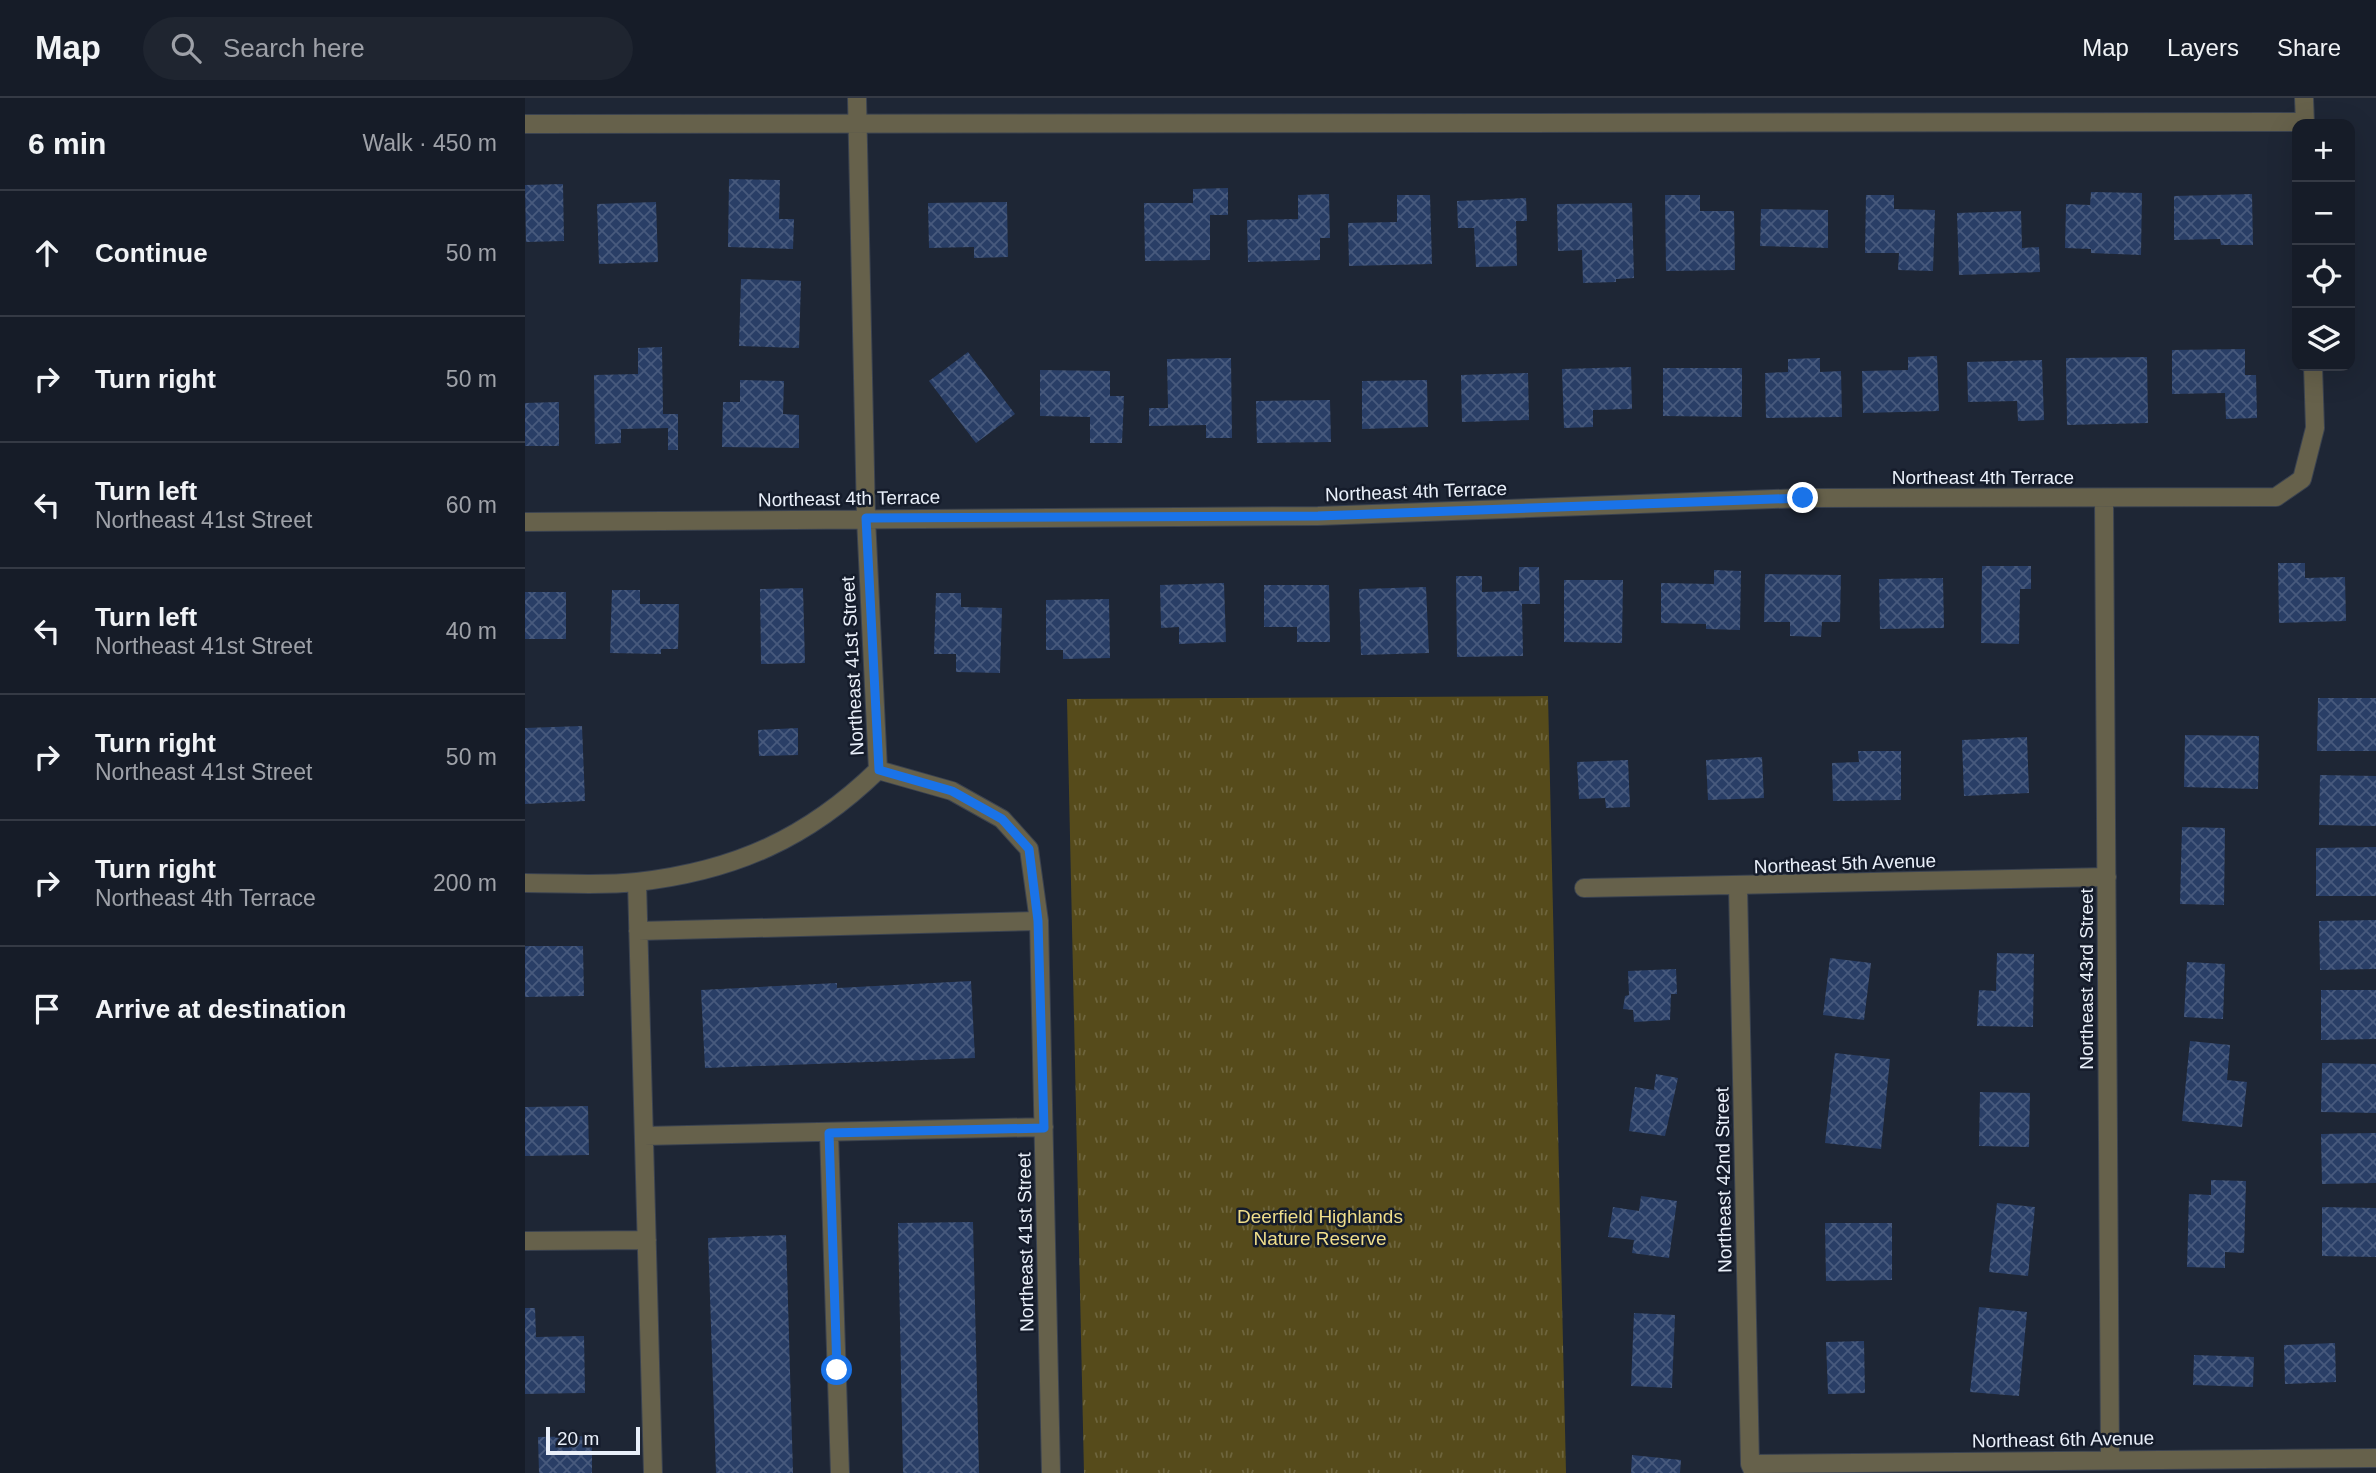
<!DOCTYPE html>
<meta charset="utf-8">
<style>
:root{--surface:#161c28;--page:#1f2530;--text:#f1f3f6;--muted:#9ea1a8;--line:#353a45}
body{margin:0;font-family:Arial,sans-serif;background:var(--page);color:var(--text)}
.controls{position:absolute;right:21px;top:21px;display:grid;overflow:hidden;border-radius:14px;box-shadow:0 7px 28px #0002}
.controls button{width:63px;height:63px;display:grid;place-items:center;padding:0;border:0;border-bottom:2px solid var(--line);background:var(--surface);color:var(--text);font:35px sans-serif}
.scale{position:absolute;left:21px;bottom:18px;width:94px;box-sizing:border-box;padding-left:7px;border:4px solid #e9eff9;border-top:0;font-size:19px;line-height:24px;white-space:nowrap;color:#e9eff9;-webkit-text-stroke:5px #151c2b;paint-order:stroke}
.stop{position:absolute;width:21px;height:21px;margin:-16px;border:5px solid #1a73e8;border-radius:50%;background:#fff}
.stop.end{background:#1a73e8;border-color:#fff;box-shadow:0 2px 7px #0008}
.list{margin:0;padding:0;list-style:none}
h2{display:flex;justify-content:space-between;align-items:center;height:91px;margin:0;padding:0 28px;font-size:30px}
h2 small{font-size:23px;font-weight:400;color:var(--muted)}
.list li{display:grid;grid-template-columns:46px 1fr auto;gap:21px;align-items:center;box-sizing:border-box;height:126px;padding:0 28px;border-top:2px solid var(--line)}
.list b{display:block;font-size:26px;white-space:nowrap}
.list p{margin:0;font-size:23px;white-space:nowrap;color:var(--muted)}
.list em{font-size:23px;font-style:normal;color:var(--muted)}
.icon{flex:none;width:38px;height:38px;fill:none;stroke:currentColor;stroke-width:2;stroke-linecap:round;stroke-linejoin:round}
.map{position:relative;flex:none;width:1851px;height:1375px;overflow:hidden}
header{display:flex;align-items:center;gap:42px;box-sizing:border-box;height:98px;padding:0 35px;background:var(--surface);border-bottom:2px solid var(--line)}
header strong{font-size:33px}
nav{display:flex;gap:38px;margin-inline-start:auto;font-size:24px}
.search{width:490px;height:63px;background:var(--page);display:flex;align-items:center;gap:18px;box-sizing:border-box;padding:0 24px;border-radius:38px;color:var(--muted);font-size:26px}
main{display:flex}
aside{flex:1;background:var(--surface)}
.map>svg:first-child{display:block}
</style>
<header>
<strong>Map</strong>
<div class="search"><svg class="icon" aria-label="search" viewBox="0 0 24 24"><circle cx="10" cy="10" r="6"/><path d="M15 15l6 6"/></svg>Search here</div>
<nav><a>Map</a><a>Layers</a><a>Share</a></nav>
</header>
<main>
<aside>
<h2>6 min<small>Walk · 450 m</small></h2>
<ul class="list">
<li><svg class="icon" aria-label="ahead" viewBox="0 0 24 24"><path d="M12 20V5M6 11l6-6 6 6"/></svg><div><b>Continue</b></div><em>50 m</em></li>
<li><svg class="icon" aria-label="right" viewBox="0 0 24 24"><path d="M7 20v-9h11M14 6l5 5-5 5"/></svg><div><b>Turn right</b></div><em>50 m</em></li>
<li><svg class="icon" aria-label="left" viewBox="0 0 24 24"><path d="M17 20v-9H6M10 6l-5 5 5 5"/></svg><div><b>Turn left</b><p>Northeast 41st Street</p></div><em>60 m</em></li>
<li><svg class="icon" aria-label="left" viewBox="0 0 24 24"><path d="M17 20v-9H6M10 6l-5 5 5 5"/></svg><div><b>Turn left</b><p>Northeast 41st Street</p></div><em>40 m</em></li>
<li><svg class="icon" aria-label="right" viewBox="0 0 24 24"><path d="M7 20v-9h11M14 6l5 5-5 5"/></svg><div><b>Turn right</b><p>Northeast 41st Street</p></div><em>50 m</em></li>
<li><svg class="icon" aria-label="right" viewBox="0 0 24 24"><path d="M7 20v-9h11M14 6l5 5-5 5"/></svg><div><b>Turn right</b><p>Northeast 4th Terrace</p></div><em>200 m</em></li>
<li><svg class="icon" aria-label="arrive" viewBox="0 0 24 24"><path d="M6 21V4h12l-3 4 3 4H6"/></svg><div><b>Arrive at destination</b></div></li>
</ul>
</aside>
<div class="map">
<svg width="1851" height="1375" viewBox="0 0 1851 1375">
<defs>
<pattern id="grass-tufts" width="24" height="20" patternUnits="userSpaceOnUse" patternTransform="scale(1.75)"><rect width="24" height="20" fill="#564b1b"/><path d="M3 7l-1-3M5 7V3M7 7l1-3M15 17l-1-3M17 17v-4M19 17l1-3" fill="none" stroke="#6e653d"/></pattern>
<pattern id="building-cross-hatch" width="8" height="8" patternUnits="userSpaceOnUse" patternTransform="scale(1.75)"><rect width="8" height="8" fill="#293e66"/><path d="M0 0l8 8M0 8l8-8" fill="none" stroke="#485a7d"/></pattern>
</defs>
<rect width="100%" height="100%" fill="#1e2635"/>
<path fill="url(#grass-tufts)" d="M1023,598L1041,1375H559L542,601Z"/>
<path fill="url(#building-cross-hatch)" d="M204,81L255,82L254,121H269L268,151L203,149Z
M38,86L39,143L1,144L0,87Z
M703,90V117H685V162L620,163L619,105H668V91Z
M1566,94L1617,95L1616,157L1566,155V151L1540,150L1541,106L1565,107Z
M804,96L805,140H795V162L723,164L722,122L773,121V97Z
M1727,96L1728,147H1696L1695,141L1649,142V98Z
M872,97H905L907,166L824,168L823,125L872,124Z
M1140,97H1175V113H1209L1210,172L1141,173Z
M1341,97H1369V111L1410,112L1408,173L1373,172L1374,155H1340Z
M1001,100L1002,123H991L992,168L951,169L949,130H933L932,103Z
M131,104L133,164L74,166L72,106Z
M482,104L483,159L449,160V149L404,150L403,105Z
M1107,105L1109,180L1091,181V184L1058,185L1057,152L1033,153L1032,106Z
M1236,111L1303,112V150L1235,148Z
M1496,113L1497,150L1514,149L1515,174L1434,177L1432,115Z
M216,181L276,183L274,250L214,248Z
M137,249L138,316H153V352H143V330L96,331V345L70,346L69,277L113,276V250Z
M1720,251V277H1731L1732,320L1701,321L1700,295L1647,296V252Z
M443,254L490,316L451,345L404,283Z
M1412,258L1414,313L1338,315L1337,273L1383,272V259Z
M1622,259L1623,325L1542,327L1541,260Z
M706,260L707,340H681V327L624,328V310H643L642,261Z
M1295,260V274L1316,273L1317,319L1241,320L1240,275L1263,274V261Z
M1517,262L1519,322L1493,323L1492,303L1443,304L1442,264Z
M1106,269L1107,311L1068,312V329L1039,330L1037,271Z
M1138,270H1217V319L1138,318Z
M515,272L585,273V298H599L597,345H565V319L515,318Z
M1003,275L1004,322L937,324L936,277Z
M215,282L259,283L258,316L274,317V350L197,349L198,304H215Z
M902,282L903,329L837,331V283Z
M805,302L806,344L732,345L731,303Z
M34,304V348H0V305Z
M1753,465H1780V480L1820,479L1821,523L1754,525Z
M1457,468H1506V491H1495L1494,546L1456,545Z
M994,469H1014L1015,506H997L998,558L932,559L931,478H957V494L994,493Z
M1189,472L1216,473L1215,532L1181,531V526L1136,525V485L1189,486Z
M1240,476L1316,477L1315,524H1297L1296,539L1265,538V524H1239Z
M1418,480L1419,530L1355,531L1354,481Z
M1039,482H1098L1097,545L1039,544Z
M699,485L701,544L654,546V529L636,530L635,487Z
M739,487H804L805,544H772V529H739Z
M901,489L904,555L836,557L834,491Z
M278,490L280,565L236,566L235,491Z
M87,492H115V506H154L153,551H136V556L85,555Z
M0,494H41V541H0Z
M411,495H436V509L477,510L475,575L431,574V556H409Z
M584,501L585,560L538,561V552H521V502Z
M1793,600H1851V653H1792Z
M57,628L60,703L0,706V630Z
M273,630V657L234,658L233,632Z
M1660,637L1734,638L1733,691L1659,689Z
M1502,639L1504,695L1439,698L1437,642Z
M1333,653H1376V702L1308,703L1307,665L1334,664Z
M1237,659L1239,700L1183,702L1181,662Z
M1103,662L1105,709L1081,710L1080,700L1054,701L1052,664Z
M1795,677L1851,678V728L1794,727Z
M1657,729L1700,730L1699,807L1655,806Z
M1851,749V798H1791V750Z
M1851,822V871L1795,872L1794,823Z
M0,848H58L59,898L0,899Z
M1472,855L1509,856L1508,929L1452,928L1454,892L1471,893Z
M1305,860L1346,865L1339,922L1298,917Z
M1662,864L1700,866L1698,921L1659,919Z
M1151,871L1152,896H1146L1145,922L1109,924L1108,912L1098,911L1100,898L1104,897L1103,873Z
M446,883L450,960L180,970L176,892L312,885V890Z
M1796,892H1851V941L1796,942Z
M1665,943L1705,947L1702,982L1722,984L1717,1029L1657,1023Z
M1310,955L1365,961L1356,1051L1300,1045Z
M1797,965L1851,966V1015L1796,1014Z
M1131,976L1153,980L1140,1038L1104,1033L1110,989L1129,992Z
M1455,994L1505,995L1504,1049L1454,1048Z
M63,1008L64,1057L0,1058V1009Z
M1851,1035V1085L1797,1086L1796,1036Z
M1686,1082L1721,1083L1719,1155L1700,1154V1170L1662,1169L1664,1096L1686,1097Z
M1116,1098L1152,1103L1144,1160L1107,1155L1109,1142L1083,1139L1088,1109L1114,1113Z
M1472,1105L1510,1109L1503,1178L1464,1174Z
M1797,1109L1851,1110V1159L1797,1158Z
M448,1124L454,1375H378L373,1125Z
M1300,1125H1367V1182L1301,1183Z
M261,1137L268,1375H191L183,1140Z
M1454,1209L1502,1214L1494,1298L1445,1294Z
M0,1210H10L11,1239L59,1238L60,1295L0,1296Z
M1109,1215L1150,1217L1147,1290L1106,1288Z
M1339,1243L1340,1295L1303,1296L1301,1244Z
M1810,1245L1811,1284L1760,1286L1759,1247Z
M1669,1257L1729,1259L1728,1289L1668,1287Z
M67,1338V1375H14L13,1339Z
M1107,1357L1156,1362L1155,1375H1106Z"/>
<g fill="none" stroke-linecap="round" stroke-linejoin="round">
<defs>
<path id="minor" d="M332,0L341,420L353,672L427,693L477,721L504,751L514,823L526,1375
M1779,0L1780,26
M0,26L1780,24
M1579,401L1585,1362
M0,424L793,418L1278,400L1751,399L1777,381L1790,330L1788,268
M112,784L128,1375
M0,785C37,785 76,788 112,784C210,773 283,740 353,672
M1213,788L1225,1366L1229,1375
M1059,790L1582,779
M113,833L514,823
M304,1035L315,1375
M119,1038L519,1029
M0,1143L122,1142
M1225,1366L1851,1360"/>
</defs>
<use href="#minor" stroke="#3a4250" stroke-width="20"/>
<use href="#minor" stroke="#66614b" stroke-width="18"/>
</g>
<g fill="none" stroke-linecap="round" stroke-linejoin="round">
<path stroke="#1a73e8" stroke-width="9" d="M312,1272L304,1035L519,1030L513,823L504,751L477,721L427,693L354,672L341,420L793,418L1278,400"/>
</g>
<g text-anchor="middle" stroke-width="5" stroke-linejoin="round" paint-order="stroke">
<g font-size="19" fill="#e9eff9" stroke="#151c2b">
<text x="1458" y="386">Northeast 4th Terrace</text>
<text transform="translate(891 393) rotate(-2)" y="7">Northeast 4th Terrace</text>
<text transform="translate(324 400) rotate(-1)" y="7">Northeast 4th Terrace</text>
<text transform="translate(327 568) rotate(-93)" y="7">Northeast 41st Street</text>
<text transform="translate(1320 765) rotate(-2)" y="7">Northeast 5th Avenue</text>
<text transform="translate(1561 881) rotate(-90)" y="7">Northeast 43rd Street</text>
<text transform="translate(1198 1082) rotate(-91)" y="7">Northeast 42nd Street</text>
<text transform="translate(500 1144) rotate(-91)" y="7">Northeast 41st Street</text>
<text transform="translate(1538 1341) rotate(-1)" y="7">Northeast 6th Avenue</text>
</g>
<g font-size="19" fill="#f0de8b" stroke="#151c2b">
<text x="795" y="1125">Deerfield Highlands<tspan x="795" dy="22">Nature Reserve</tspan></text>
</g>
</g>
</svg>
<div class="controls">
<button>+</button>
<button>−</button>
<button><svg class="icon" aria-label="locate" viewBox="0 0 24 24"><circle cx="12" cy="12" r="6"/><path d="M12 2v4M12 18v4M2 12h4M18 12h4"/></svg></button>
<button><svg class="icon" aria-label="layers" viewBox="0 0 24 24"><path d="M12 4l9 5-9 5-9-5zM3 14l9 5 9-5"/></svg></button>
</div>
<div class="scale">20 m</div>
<div class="stop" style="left:312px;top:1272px"></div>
<div class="stop end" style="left:1278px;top:400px"></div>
</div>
</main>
